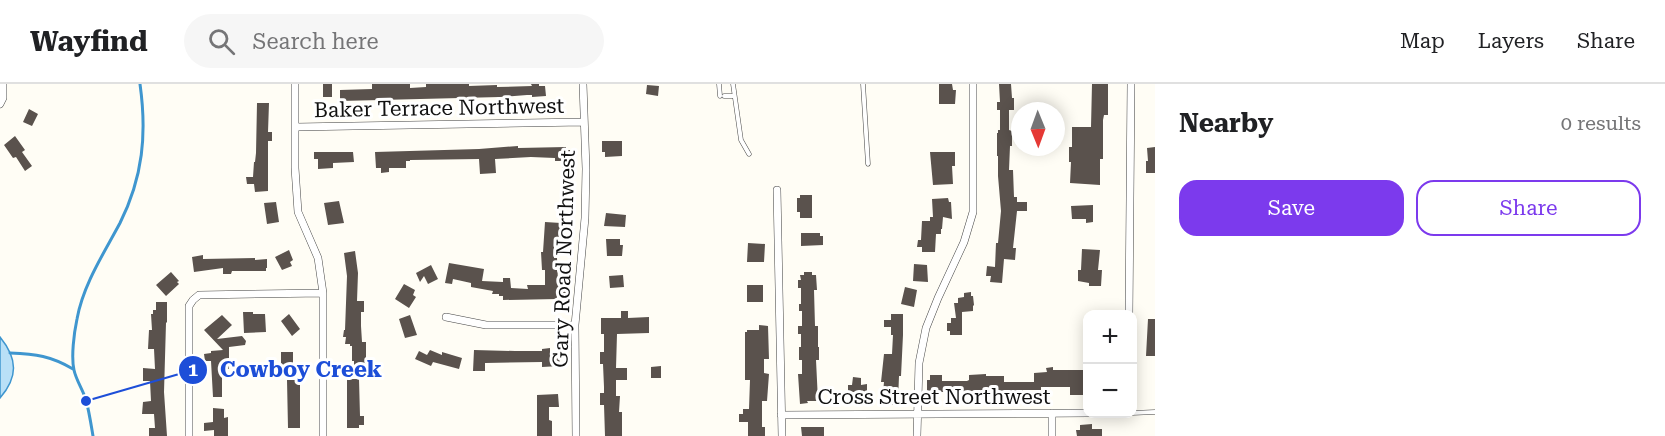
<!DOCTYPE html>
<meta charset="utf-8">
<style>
:root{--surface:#fff;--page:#f6f6f6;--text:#202124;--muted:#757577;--line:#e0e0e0;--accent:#7c3aed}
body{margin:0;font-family:"Roboto Serif",serif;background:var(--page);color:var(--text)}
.controls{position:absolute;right:18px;bottom:18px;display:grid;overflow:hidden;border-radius:12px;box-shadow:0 3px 15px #0003}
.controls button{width:54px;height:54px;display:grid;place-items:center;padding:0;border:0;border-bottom:2px solid var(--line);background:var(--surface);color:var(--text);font:30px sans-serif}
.compass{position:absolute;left:1011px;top:18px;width:54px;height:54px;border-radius:50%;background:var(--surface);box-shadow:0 3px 15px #0003;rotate:179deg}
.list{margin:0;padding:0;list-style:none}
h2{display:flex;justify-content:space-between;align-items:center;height:78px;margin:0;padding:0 24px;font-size:26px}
h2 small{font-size:20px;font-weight:400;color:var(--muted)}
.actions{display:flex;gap:12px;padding:18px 24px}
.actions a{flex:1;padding:14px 0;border:2px solid var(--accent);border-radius:18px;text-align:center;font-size:21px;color:var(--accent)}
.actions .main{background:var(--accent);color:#fff}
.icon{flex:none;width:33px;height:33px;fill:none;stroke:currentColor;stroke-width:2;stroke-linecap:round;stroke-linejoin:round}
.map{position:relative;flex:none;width:1155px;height:352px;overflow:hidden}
header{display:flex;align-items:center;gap:36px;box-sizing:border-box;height:84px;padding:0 30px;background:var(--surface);border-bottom:2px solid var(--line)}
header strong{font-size:28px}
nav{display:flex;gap:33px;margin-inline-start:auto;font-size:21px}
.search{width:420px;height:54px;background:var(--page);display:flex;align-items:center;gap:15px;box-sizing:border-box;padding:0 21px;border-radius:33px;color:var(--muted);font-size:22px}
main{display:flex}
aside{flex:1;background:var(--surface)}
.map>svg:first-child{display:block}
</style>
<header>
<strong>Wayfind</strong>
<div class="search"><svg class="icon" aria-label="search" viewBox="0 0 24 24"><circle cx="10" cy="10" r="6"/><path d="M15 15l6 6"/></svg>Search here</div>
<nav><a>Map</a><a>Layers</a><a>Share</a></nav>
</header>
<main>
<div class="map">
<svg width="1155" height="352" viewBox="0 0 1155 352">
<rect width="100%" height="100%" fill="#fffdf5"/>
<path fill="#b9e0f7" stroke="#3f96cf" stroke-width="1.5" d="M0,253C18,275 18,293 0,314Z"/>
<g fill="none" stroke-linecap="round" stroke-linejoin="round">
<path stroke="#3f96cf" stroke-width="3" d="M10,269C36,270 51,272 73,285
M93,352C91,340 89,327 86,316C83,306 76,296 74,286C71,273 74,249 77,235C83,201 104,169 120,139C143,93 147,50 140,0"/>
</g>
<path fill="#5a524d" d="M323,0H332V13H323Z
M372,0H410V4L426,3V0H469V2L497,1V3L532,2L531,0H539V2H545L546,12L532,13V11H527L500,13L340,17V6L372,5Z
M939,0H952L953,6H956L955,20H939Z
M999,0H1011L1012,14H1014V26H1009V46L1012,47V62H1010L1009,86H1013L1014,113H1017V118H1027V127H1017L1013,164H1016L1015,176L1004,175L1002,199L990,198L991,192H986L987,182L995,183L996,159H998L1001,127L998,92V72H997V49H998V46H1000V26H997V18H1000Z
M1092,0H1108V31H1104L1103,36V75H1100V101L1070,99L1071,78H1069V63H1072V43H1091Z
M647,1L659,2L658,12L646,10Z
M257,19H269L268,48H272V57H268V107L255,108L254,100H247L246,93H253L254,78H255L256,69Z
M29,25L38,30L32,42L23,38Z
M15,52L25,66L22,68L32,82L25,87L16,73L13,74L4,61Z
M602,57H622V72L605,73V68H602Z
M518,62V64L566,63V66H570V84H562V77H555V74L531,73L495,75L496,89L480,90L479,75L410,76V77H406V84H389V88L381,89V84H376L375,68L479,65Z
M1155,63V89H1146V77H1148L1147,64Z
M314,68H353L354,78L333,79V84L318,85V75H314Z
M930,68H955V82H952L953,100L933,101Z
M800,111H812V134H800V128H797V114H800Z
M948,114L949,118H951L952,135L943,133L942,145H941V150H936L935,168H922V163H917L918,156H921L922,137H930V133H933L932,115Z
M339,117L344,139L328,141L324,119Z
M276,118L279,138L267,140L264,119Z
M1093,121V138L1086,139V135H1072L1071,122Z
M606,129L626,131L625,143L604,142Z
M545,138L561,139L560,153H557L556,160H554V174H557L558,198H567V209H561V212H557V215L503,216V212H499V210H492L493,207L471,203V199L453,195L452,200L445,199L449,179L484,185L482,197L503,198V194H510L511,204L528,205L527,201H545V186H542L541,168H543Z
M801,149H820V152H823V161L801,162Z
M606,155H620V161H623L622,172H607Z
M748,159L765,160L764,178H747Z
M1082,165L1100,166L1098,186H1102L1101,202H1089V199L1078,197V186H1081Z
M289,166L293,176L290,178L292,182L282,186L275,173Z
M355,167L358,189L357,217H364V228H361V242L362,258H366V286H354V277H352V262H350V260H345L346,253H343L344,246H345L347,192L344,169Z
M203,171V175L255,174V176L267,175V184H266V187H232L231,190H223V184L194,188L192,173Z
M914,180L927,181L928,198L913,197Z
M431,181L438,195L428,200L424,192L420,198L416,189Z
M171,188L179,197L177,198L179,200L166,212L156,201Z
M804,188H812V191H816L817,206H814L815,242H818V263H819V276H816L818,317H807L808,319L800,320L798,290H802V276H799V263H801V250H798V242H802V227H799V220H801V204H798V196H801L800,191H804Z
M623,191L624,203L610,204L609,192Z
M404,200L415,206L413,211L416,213L409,224L395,215Z
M747,201H763V218H747Z
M905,203L917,206L914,223L901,220Z
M971,208V212H973L974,221L973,222V227L962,228V251H950V247H947V239H951V234H956L954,219H958V214L964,213V209Z
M156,218H167V238L166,239L164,308L167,352H149V344H155L154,330H142L143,318L151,317L150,297H143V284L155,285L154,265H148L149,246H152L151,230H153V226H156Z
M621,227H628V234L649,233V249L617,250L616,284H627V296H616V312H620L619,328H622V352H605L604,321H600V309H604V303L603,280H600V268H604V250H601V234H621Z
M243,228H253V230H265L266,248L244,249Z
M289,230L300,245L292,252L281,237Z
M891,230H903V251L901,292H899L898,317H897L896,321L882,320L884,298H881L884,270H892L893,251H891V243H884V236H891Z
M222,231L232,241L217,255L242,252L246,257L245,261L229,263V285H222V313H213L211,277H205L204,270L211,269V267L223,266L204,246Z
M410,231L417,251L405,254L399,235Z
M1148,235H1155V272H1146Z
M759,241L768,242L769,275H764V289L769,290L767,317H762V343H765V352H748V338H739V330H743V325H749L750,296H745V248H747V246H759Z
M550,264V269H552L553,270H559L560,282L542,283V278L485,279V287H473L474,266L515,267H542V265Z
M430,266L442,271V268L462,274L459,285L433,278L431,282L415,275L419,267L427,271Z
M281,268H293V288H281Z
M661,282V294H651V283Z
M1053,283V286H1085L1086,311H1070V303H1041V306H1023V309H1007V307L942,308L927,307V296H930V291H942V297H967L969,296V291L986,290V292H1004V298H1034V289L1047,288L1046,284Z
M853,293L861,294V301L867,300V310L857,311V308H848V301H852Z
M347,295H359L360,332H364V341H359V344H347Z
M287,296H300V344H288Z
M558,310L559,323H549V336L552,337V352H537V311Z
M213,324L224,325V334L228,333V352H214V346L204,347V339L213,338Z
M1092,340V345H1102V352H1077L1076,346H1080V341Z
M801,343H824V352H802Z"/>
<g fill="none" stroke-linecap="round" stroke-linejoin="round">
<defs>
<path id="service" d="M719,0L720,12
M733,0L741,56L749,70
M863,0L868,80
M724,12H734
M1132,329L1155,328"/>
<path id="minor" d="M295,0V84L298,128L318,174L323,209V352
M0,20L3,14V0
M296,43L584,38
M777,106L782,352
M1129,231L1131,0
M446,233L486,241H575
M781,331L1088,329
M189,352V222L193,216L199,211L323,209
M576,352L575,241L585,134L586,85L583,0
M917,352L919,279L926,244L938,214L964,158L973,128V0
M1052,352V329"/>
</defs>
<use href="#service" stroke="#444" stroke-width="5"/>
<use href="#minor" stroke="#444" stroke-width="8"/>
<use href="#service" stroke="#fff" stroke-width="4"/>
<use href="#minor" stroke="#fff" stroke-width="7"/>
</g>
<g text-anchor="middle" stroke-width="6" stroke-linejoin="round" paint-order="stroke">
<g font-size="21" fill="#111" stroke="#fff">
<text transform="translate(439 24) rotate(-1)" y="7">Baker Terrace Northwest</text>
<text transform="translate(564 175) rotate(-88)" y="7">Gary Road Northwest</text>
<text x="934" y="320">Cross Street Northwest</text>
</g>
</g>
<path fill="none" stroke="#1d4ed8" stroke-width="2" d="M86 317L193 286"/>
<g fill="#1d4ed8" stroke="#fff" stroke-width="2">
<circle cx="86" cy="317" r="6"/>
<circle cx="193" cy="286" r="15"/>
</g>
<g font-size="18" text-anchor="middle" font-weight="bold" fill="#fff">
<text x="193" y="292">1</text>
</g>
<g font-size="22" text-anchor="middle" font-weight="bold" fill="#1d4ed8" stroke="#fff" stroke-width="6" stroke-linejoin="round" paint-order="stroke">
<text x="301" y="293">Cowboy Creek</text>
</g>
</svg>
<div class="controls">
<button>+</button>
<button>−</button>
</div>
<svg class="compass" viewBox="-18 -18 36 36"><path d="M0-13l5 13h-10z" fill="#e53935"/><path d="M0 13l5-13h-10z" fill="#757577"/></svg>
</div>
<aside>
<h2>Nearby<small>0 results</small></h2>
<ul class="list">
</ul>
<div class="actions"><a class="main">Save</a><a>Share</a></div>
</aside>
</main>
